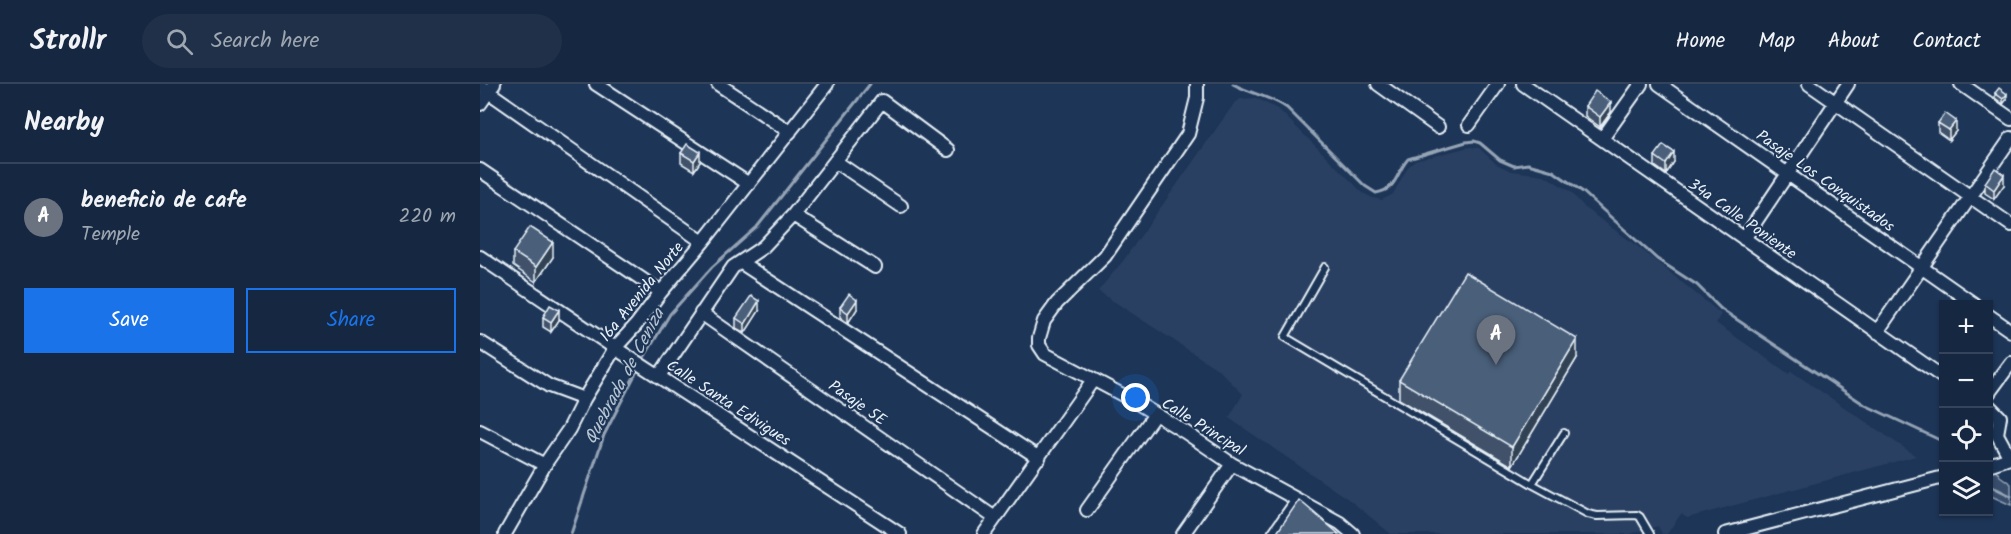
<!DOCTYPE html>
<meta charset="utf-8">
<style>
:root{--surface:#162841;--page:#1f3048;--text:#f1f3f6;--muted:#9ea6b1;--line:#35445a;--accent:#1a73e8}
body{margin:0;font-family:Kalam,sans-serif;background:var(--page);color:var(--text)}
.controls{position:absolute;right:18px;bottom:18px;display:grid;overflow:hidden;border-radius:0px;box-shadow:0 2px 4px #0004}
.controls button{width:54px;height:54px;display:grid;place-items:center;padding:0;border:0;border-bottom:2px solid var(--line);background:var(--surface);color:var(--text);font:30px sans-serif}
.you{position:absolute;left:656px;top:314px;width:21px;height:21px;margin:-15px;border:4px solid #fff;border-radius:50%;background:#1a73e8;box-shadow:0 0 0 9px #1a73e833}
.badge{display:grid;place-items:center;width:39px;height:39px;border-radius:50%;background:var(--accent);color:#fff;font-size:20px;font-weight:700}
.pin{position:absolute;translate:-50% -50px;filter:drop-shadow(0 2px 3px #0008)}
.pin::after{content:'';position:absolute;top:32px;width:21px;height:18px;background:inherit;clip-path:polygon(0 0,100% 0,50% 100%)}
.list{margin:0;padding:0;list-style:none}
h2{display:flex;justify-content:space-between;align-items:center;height:78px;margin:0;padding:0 24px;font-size:26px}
h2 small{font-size:20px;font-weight:400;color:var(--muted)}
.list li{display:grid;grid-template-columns:39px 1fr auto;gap:18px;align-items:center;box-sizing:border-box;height:108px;padding:0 24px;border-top:2px solid var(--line)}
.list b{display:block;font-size:22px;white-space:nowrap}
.list p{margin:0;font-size:20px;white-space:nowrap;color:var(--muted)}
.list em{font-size:20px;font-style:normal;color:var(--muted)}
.actions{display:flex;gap:12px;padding:18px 24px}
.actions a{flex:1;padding:14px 0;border:2px solid var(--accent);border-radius:0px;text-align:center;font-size:21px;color:var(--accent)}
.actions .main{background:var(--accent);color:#fff}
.icon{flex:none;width:33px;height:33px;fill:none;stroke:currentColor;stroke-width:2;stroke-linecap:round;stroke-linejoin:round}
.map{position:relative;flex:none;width:1531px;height:450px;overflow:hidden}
header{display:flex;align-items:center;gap:36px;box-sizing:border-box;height:84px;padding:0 30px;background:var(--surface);border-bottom:2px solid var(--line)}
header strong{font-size:28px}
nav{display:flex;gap:33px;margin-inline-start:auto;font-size:21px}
.search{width:420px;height:54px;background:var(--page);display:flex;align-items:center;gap:15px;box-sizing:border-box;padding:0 21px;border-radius:33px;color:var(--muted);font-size:22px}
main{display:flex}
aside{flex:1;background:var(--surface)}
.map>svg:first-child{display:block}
</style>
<header>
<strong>Strollr</strong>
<div class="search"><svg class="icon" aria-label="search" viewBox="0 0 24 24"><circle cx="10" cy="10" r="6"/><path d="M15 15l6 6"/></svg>Search here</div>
<nav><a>Home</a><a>Map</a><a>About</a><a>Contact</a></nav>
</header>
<main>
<aside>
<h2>Nearby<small></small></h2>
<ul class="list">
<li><span class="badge" style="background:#6b7280">A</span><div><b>beneficio de cafe</b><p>Temple</p></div><em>220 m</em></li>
</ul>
<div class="actions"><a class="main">Save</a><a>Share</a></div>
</aside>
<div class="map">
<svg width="1531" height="450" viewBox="0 0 1531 450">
<rect width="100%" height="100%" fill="#1d3557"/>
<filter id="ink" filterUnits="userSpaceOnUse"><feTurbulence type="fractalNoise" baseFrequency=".0167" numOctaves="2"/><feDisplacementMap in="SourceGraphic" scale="12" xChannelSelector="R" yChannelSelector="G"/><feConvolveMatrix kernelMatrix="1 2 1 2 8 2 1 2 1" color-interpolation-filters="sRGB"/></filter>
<g filter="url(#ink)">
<path fill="#2a4162" d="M776,14L799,26L883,109L893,114L902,116L913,110L928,83L935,77L989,63L999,64L1016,80L1031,87L1064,91L1090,107L1106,125L1157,162L1241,230L1236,239L1309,290L1311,287L1436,372L1207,434L1201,430L1187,450H1182L1178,442L1149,450H911L871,417L749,334L763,310L739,286L618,207L643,177L753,21L760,15Z"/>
<path fill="#374d6c" stroke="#909fb2" stroke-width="1.5" d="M1514,383L1520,392L1531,400V421L1509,411L1508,384Z"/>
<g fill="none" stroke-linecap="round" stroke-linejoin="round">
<path stroke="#95a4b5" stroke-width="3" d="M753,0C771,10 790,12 807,24L885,102L896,109C918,105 915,90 928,75L986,58L994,57L1000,59L1020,76L1034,82L1048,80L1073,87L1103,108L1177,175L1217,201L1241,225L1385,321L1464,358
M162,277L190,230L232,183L277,143L390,0
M1508,399L1513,403L1531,412
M91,450L124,351L159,283"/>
<defs>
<path id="lane" d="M845,183L805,253L1052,400L1108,430L1117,432L1157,431L1160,433L1170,450
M1052,400L1084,349"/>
<path id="street" d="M116,0L269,100
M238,0L310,48
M717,0V14L708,50L625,172L577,219L564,237L559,254V261L565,270L654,317L705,348L752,380L860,439L873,450
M898,0L958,43
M1043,0L1464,294
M1179,0L1494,220
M1329,0L1531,141
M1481,0L1531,35
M0,2L223,158
M0,20L14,0
M989,41L1018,0
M1122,55L1161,0
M355,77L421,122
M0,86L181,208
M313,131L395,183
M1264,155L1368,0
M0,173L135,264L420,450
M260,178L559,374
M221,229L515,434
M1508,231L1531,247
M1397,248L1531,54
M0,258L69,302L104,315
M179,292L253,183L283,163L313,131L402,17L468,66
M1508,310L1531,279
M1508,321L1520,333L1517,350L1530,374L1508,381
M0,347L65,381
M607,426L675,330
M25,450L67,377L89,345L104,315L135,264L156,241L181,208L223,158L347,0
M504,450L613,296
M703,450L752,380
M794,450L818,416
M1245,450L1464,393"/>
</defs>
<use href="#lane" stroke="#e8f1f8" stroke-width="10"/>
<use href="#street" stroke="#e8f1f8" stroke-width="16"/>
<use href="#lane" stroke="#1d3557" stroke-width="6"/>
<use href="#street" stroke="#1d3557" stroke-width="12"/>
</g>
<path fill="#3f5169" stroke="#e8f1f8" stroke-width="1.5" d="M1515,9L1527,15L1523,20L1515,14Z
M1105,22L1131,28L1120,43L1105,32Z
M1458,39L1476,47L1469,56L1458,48Z
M201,69L220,78L214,87L201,79Z
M1175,72L1194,78L1186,90L1175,82Z
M1505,99L1524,101L1514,115L1505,109Z
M33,168L73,173L56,198L33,182Z
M360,223L377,225L368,239L360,233Z
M279,227L265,249L256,244V234Z
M63,233L79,236L71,248L63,243Z
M1097,274L1032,382L919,315V296Z"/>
<path fill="#334255" stroke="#e8f1f8" stroke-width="1.5" d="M1527,10V15L1523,20V15Z
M1131,18V28L1120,43V33Z
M1476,37V47L1469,56V46Z
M220,68V78L214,87V77Z
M1194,68V78L1186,90V80Z
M1524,91V101L1514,115V106Z
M73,158V173L56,198V183Z
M377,216V225L368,239V229Z
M279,217V227L265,249V240Z
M79,226V236L71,248V238Z
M1097,255V274L1032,382V363Z"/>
<path fill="#495e7a" stroke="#e8f1f8" stroke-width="1.5" d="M1519,4L1527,10L1523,15L1515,9Z
M1115,7L1131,18L1120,33L1105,22Z
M1465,29L1476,37L1469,46L1458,39Z
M207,60L220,68L214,77L201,69Z
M1183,61L1194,68L1186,80L1175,72Z
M1515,84L1524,91L1514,106L1505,99Z
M50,143L73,158L56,183L33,168Z
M985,188L1097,255L1032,363L919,296Z
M369,210L377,216L368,229L360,223Z
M271,212L279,217L265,240L256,234Z
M70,221L79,226L71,238L63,233Z
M819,416L859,450H796Z"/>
</g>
<g text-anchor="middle" stroke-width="4.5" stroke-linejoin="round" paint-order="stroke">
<g font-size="16" fill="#e8f1f8" stroke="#1d3557">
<text transform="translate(1346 96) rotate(35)" y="6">Pasaje Los Conquistados</text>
<text transform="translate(1263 134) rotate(35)" y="6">34a Calle Poniente</text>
<text transform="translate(161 207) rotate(-51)" y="6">16a Avenida Norte</text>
<text transform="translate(249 318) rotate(33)" y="6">Calle Santa Edivigues</text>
<text transform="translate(378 318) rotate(35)" y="6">Pasaje 5E</text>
<text transform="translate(724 342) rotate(32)" y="6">Calle Principal</text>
</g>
<g font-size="18" font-style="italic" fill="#b7c4d1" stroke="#1d3557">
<text transform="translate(144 292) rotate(-62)" y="6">Quebrada de Ceniza</text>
</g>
</g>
</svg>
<div class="controls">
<button>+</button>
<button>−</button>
<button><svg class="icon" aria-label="locate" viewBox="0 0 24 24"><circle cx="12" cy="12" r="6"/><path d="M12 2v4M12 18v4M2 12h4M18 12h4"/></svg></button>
<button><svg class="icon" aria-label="layers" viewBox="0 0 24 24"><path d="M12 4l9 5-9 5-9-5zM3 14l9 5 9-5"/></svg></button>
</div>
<div class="you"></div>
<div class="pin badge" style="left:1016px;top:281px;background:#6b7280">A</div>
</div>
</main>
